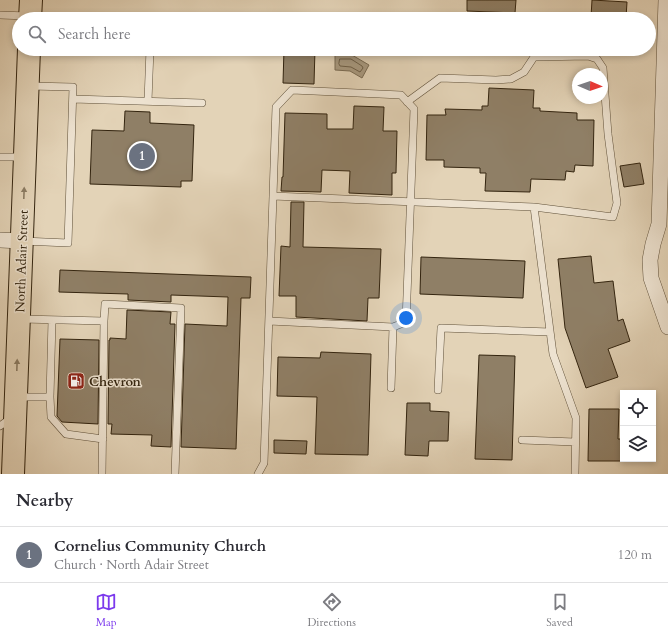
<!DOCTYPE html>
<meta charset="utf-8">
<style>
:root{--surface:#fff;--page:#f7f7f7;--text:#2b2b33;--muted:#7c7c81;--line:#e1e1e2;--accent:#7c3aed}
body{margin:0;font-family:Cardo,serif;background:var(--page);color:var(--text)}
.controls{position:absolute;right:12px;bottom:12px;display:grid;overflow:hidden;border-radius:0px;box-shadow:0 2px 6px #0003}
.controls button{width:36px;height:36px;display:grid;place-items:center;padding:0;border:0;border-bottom:1px solid var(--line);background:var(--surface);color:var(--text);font:20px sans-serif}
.compass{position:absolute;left:572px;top:68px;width:36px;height:36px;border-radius:50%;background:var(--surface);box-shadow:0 2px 6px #0003;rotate:92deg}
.you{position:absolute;left:406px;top:318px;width:14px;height:14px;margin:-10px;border:3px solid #fff;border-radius:50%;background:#1a73e8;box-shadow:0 0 0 6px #1a73e833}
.badge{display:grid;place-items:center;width:26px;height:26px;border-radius:50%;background:var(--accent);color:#fff;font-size:13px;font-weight:700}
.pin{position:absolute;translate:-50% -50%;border:2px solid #fff;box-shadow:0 1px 4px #0006}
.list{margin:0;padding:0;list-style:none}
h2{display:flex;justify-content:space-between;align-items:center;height:52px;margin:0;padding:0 16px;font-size:17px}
h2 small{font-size:13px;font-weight:400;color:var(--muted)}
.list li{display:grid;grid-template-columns:26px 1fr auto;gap:12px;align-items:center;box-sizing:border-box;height:56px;padding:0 16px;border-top:1px solid var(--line)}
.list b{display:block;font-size:15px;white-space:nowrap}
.list p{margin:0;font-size:13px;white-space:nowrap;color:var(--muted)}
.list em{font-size:13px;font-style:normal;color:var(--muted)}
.icon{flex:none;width:22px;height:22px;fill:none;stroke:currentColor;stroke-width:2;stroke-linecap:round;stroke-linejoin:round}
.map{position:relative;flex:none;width:668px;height:474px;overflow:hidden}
.search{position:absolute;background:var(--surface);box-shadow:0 2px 6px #0003;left:12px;right:12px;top:12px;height:44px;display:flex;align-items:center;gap:10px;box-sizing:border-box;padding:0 14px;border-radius:22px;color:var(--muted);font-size:15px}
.sheet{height:108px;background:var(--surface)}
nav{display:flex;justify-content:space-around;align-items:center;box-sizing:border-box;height:56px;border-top:1px solid var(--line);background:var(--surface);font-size:11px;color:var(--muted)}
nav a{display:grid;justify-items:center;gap:2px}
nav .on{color:var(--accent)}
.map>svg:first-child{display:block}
</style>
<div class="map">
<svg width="668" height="474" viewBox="0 0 668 474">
<rect width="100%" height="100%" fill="#e3d3b7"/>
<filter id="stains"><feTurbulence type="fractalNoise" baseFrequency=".005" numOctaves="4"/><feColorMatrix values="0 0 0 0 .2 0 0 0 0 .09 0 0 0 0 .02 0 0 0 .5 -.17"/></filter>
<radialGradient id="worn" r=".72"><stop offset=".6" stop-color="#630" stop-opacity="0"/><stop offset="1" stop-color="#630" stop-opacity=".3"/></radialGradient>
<path fill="#a7987e" stroke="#796a52" d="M335,55H352L369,65L362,78L350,71L335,70Z"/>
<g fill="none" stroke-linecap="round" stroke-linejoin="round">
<path stroke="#6d5e46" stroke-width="1" d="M340,59H351L362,66L363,68L360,72L351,67L340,66L339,64Z"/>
</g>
<path fill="#8f7f66" stroke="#33240f" d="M467,0H516L515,13L467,11Z
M592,0L627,2L626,18L591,17Z
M284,49H315L314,84L283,83Z
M489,88L534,90L533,108H540V111L577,113V120H594L593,166L575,165L574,172L566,171L565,180L531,179L530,192L485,191L486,173H480V168L444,167V160H426L427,115H446L445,109L482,110V106H488Z
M354,106L384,107L383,131H397L396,173H392V195L349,193L350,171L322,170L321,192L281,191L282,177H283L285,113L327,114V129H353Z
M125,111L150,112V123L194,125L192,181H181V187L90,184L92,130L124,131Z
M640,163L644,184L624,187L620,166Z
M291,202H304L303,247L381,249L379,298H368L367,321L296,317V296H279L281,246L290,247Z
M591,256L594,283L613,281L618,321L623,319L630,341L608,349L618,377L586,388L565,328L558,259Z
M421,257L525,261L523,298L420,294Z
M60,270L251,277L250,298H241L236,449L181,447L185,324L227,326L228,297L171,295V302L128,300V294L59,292Z
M127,310L171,312L170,324H175L171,447L151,446L152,435L111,434L112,424H108L109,340H110V338L126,339Z
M60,339L99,340L98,424L62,422L57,416Z
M321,352L371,354L368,455L315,454L317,397L277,396L278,357L320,358Z
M479,355L515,356L512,460L475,459Z
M407,403H430V411L449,412L448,441H429L428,456L405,455Z
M589,409H619L618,439H623L622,461H588Z
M274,440L307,441L306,454L274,453Z"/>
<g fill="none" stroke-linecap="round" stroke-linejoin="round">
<defs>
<path id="lane" d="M0,15L28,16
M73,99L202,103
M148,101L150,49
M0,157H22
M273,196L534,207L613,217L617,203L608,134L603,68L597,59L588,56L534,57L524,72L511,79L496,80L440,78L407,102
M534,207L553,354L576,418L575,474
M23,241L68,243L73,87L30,86
M22,319L104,321L102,474
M104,321L105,304L181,308L175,474
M391,388L393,327
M438,390L441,328L550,332
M19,397H50L51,417L66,434L103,439
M50,397L52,320
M0,426L11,418
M522,440L575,442
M258,474L264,463L276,107L292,90L401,95L414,109L406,322L393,327L269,321"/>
<path id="street" d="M666,0L659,224L653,244L650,260L651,278L668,327
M0,240L22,241"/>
<path id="highway" d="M30,19L31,0
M13,474L29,49"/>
</defs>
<use href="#lane" stroke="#5f5039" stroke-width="8"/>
<use href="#street" stroke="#5f5039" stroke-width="16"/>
<use href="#highway" stroke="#33240f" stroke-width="24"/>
<use href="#lane" stroke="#ede2d0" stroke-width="7"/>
<use href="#street" stroke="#ede2d0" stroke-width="15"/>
<use href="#highway" stroke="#e3d3b7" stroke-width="22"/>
</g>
<defs><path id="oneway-solid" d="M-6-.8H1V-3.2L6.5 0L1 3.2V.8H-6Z"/></defs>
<g fill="#8b7c63">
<use href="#oneway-solid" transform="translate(24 193) rotate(-88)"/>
<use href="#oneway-solid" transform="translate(17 365) rotate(-88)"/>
</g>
<defs>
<symbol id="fuel-square" viewBox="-11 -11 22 22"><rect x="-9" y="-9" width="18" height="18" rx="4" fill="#8f2418" stroke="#ede2d0"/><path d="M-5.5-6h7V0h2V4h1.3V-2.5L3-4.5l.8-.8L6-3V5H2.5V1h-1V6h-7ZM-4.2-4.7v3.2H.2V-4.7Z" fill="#fff"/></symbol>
</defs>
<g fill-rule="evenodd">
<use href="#fuel-square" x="66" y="371" width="20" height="20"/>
</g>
<g text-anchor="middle" stroke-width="3" stroke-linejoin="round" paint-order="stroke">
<g font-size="13" fill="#33240f" stroke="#ede2d0">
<text transform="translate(21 261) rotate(-88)" y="5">North Adair Street</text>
</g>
<g font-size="13" font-weight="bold" fill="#33240f" stroke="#ede2d0" text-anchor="start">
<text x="89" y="386">Chevron</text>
</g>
</g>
<rect width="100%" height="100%" filter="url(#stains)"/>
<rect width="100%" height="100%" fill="url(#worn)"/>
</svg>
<div class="controls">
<button><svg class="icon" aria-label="locate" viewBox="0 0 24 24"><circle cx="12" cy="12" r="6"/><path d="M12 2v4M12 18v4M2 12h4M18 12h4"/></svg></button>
<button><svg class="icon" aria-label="layers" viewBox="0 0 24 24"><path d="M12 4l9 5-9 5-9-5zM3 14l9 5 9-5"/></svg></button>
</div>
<svg class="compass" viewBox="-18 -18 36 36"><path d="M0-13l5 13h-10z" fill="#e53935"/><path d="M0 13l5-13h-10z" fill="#7c7c81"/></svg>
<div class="you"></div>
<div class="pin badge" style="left:142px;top:156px;background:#6b7280">1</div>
<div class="search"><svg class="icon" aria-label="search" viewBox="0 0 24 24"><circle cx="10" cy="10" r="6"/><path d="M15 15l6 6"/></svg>Search here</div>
</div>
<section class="sheet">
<h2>Nearby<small></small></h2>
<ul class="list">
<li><span class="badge" style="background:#6b7280">1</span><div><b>Cornelius Community Church</b><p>Church · North Adair Street</p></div><em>120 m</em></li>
</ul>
</section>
<nav>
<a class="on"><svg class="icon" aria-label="map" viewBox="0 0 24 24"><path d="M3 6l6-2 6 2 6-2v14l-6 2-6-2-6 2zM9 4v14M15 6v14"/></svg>Map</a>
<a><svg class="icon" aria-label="directions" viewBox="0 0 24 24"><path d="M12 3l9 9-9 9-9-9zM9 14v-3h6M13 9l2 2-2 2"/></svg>Directions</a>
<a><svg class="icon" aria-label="saved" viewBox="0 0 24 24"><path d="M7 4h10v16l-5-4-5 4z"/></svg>Saved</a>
</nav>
